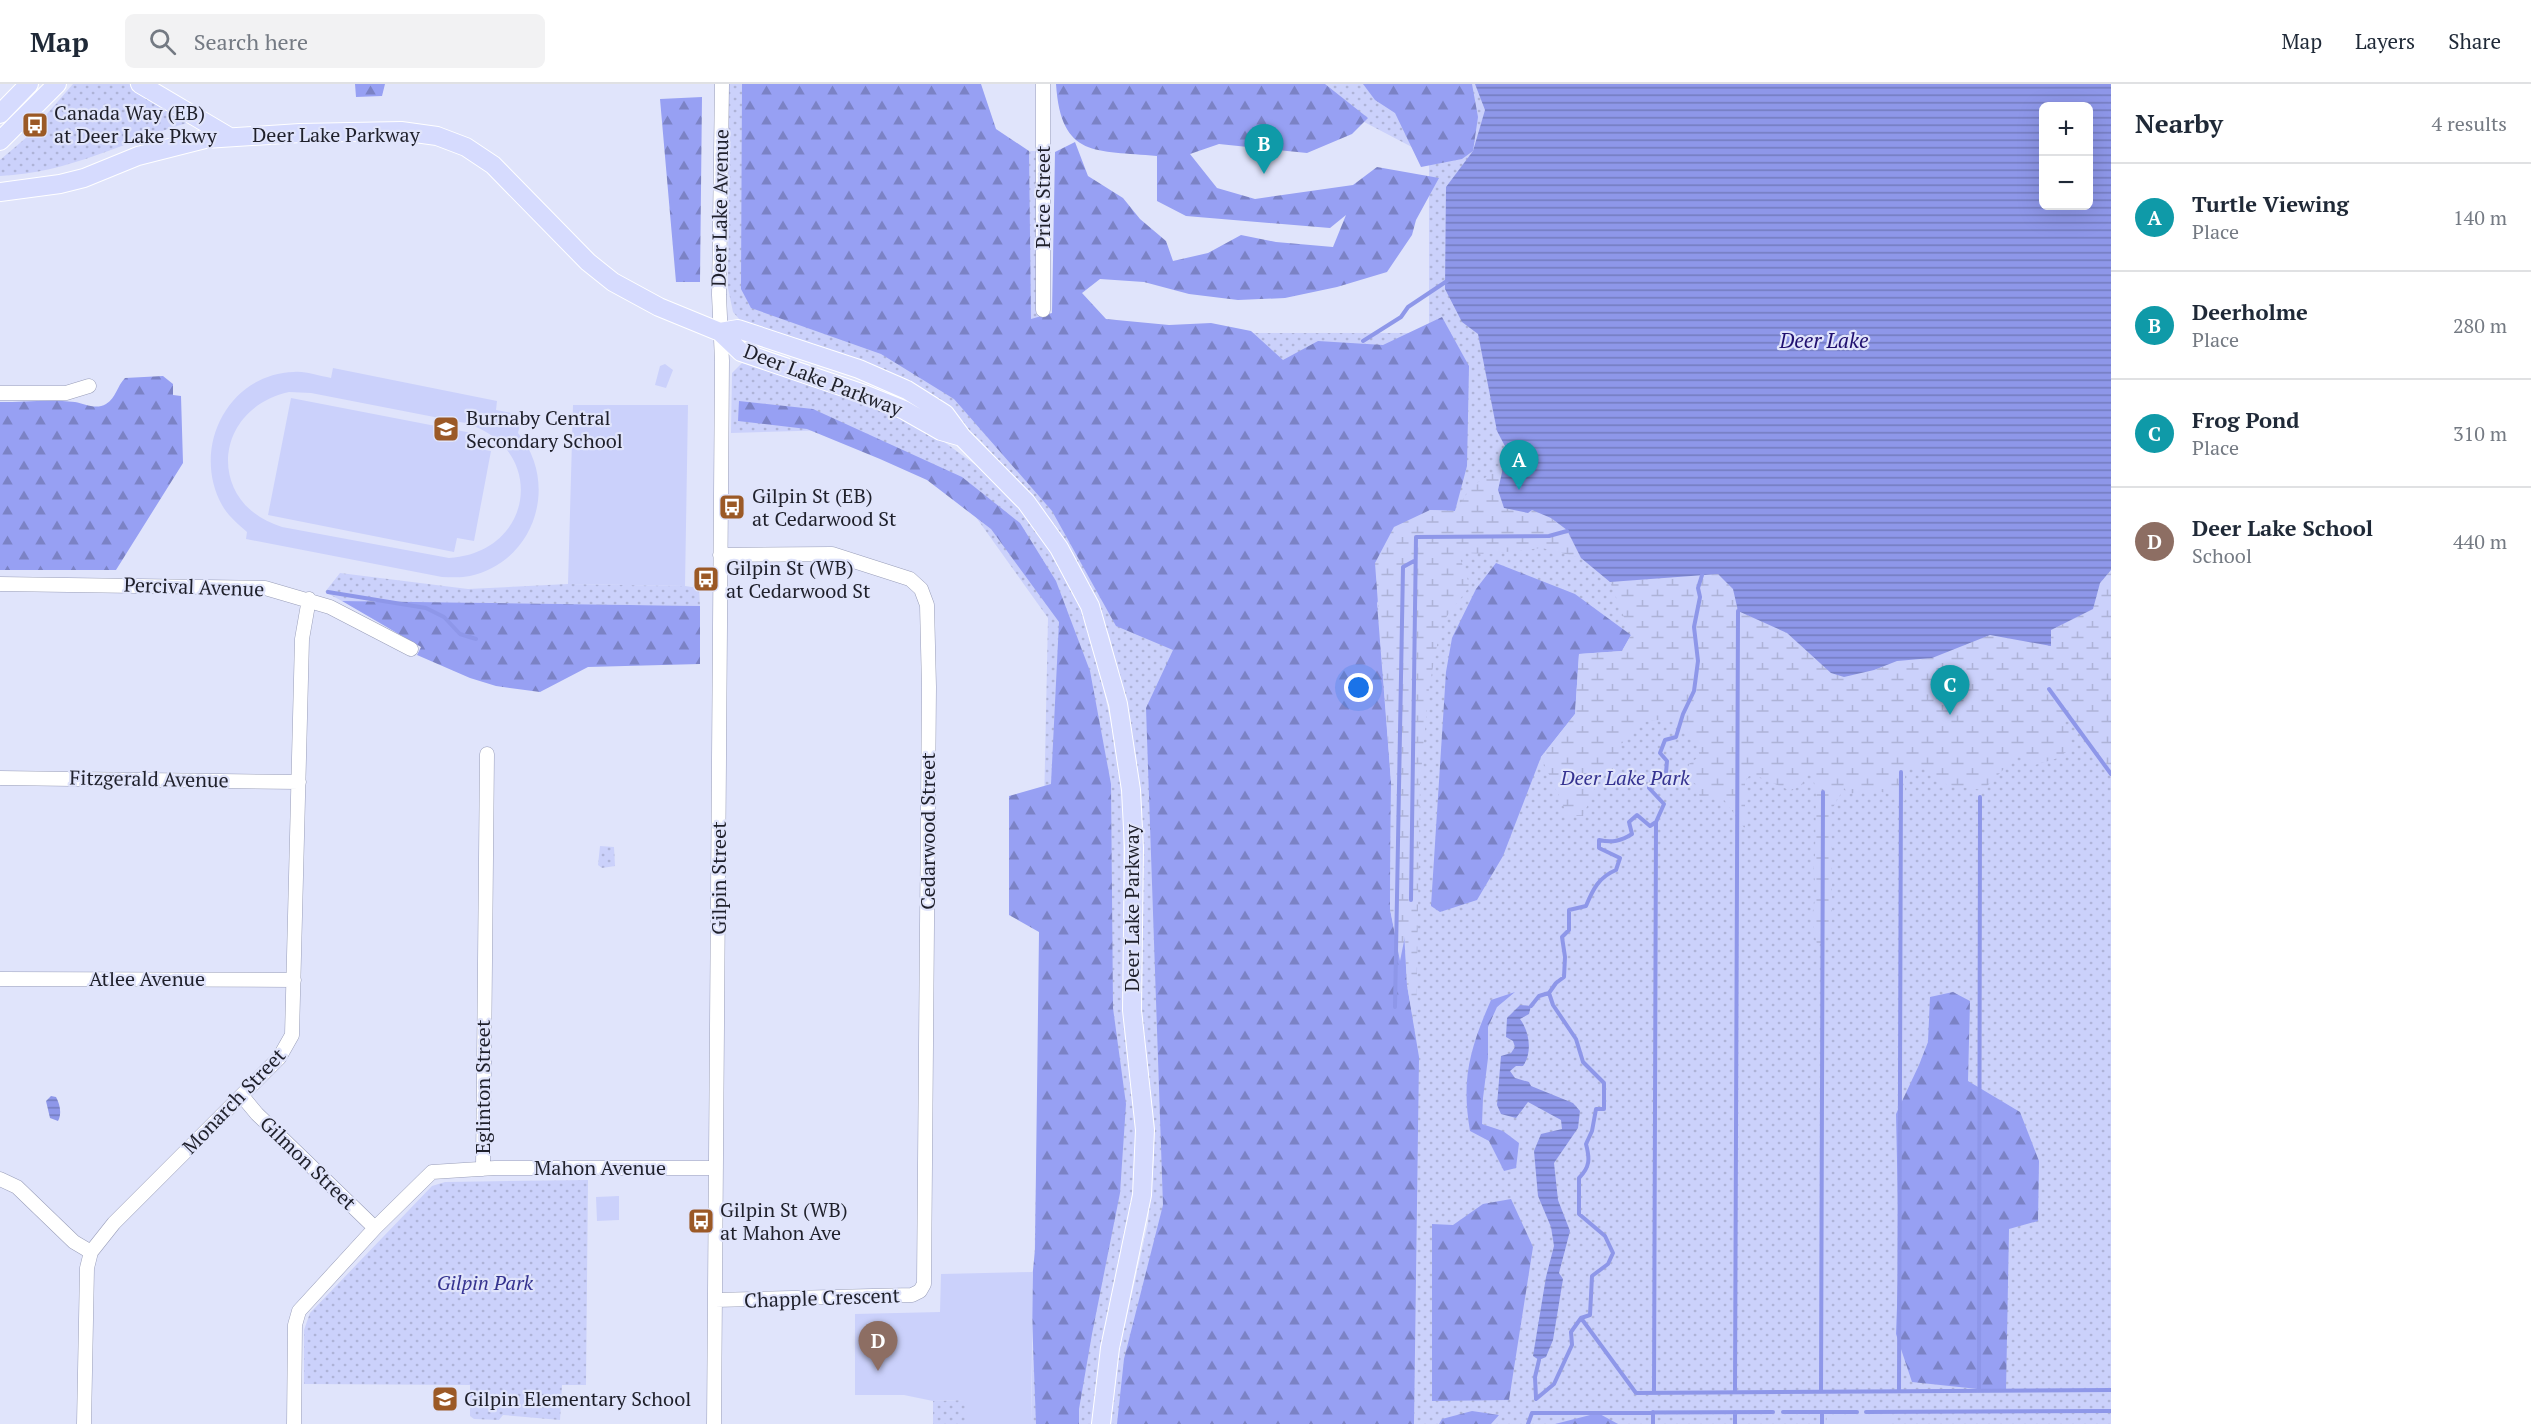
<!DOCTYPE html>
<meta charset="utf-8">
<style>
:root{--surface:#fff;--page:#f2f2f3;--text:#1f2937;--muted:#747a83;--line:#e0e1e3;--accent:#9b5926}
body{margin:0;font-family:"PT Serif",serif;background:var(--page);color:var(--text)}
.controls{position:absolute;right:18px;top:18px;display:grid;overflow:hidden;border-radius:9px;box-shadow:0 6px 24px #0002}
.controls button{width:54px;height:54px;display:grid;place-items:center;padding:0;border:0;border-bottom:2px solid var(--line);background:var(--surface);color:var(--text);font:30px sans-serif}
.you{position:absolute;left:1359px;top:604px;width:21px;height:21px;margin:-15px;border:4px solid #fff;border-radius:50%;background:#1a73e8;box-shadow:0 0 0 9px #1a73e833}
.badge{display:grid;place-items:center;width:39px;height:39px;border-radius:50%;background:var(--accent);color:#fff;font-size:20px;font-weight:700}
.pin{position:absolute;translate:-50% -50px;filter:drop-shadow(0 2px 3px #0008)}
.pin::after{content:'';position:absolute;top:32px;width:21px;height:18px;background:inherit;clip-path:polygon(0 0,100% 0,50% 100%)}
.list{margin:0;padding:0;list-style:none}
h2{display:flex;justify-content:space-between;align-items:center;height:78px;margin:0;padding:0 24px;font-size:26px}
h2 small{font-size:20px;font-weight:400;color:var(--muted)}
.list li{display:grid;grid-template-columns:39px 1fr auto;gap:18px;align-items:center;box-sizing:border-box;height:108px;padding:0 24px;border-top:2px solid var(--line)}
.list b{display:block;font-size:22px;white-space:nowrap}
.list p{margin:0;font-size:20px;white-space:nowrap;color:var(--muted)}
.list em{font-size:20px;font-style:normal;color:var(--muted)}
.icon{flex:none;width:33px;height:33px;fill:none;stroke:currentColor;stroke-width:2;stroke-linecap:round;stroke-linejoin:round}
.map{position:relative;flex:none;width:2111px;height:1340px;overflow:hidden}
header{display:flex;align-items:center;gap:36px;box-sizing:border-box;height:84px;padding:0 30px;background:var(--surface);border-bottom:2px solid var(--line)}
header strong{font-size:28px}
nav{display:flex;gap:33px;margin-inline-start:auto;font-size:21px}
.search{width:420px;height:54px;background:var(--page);display:flex;align-items:center;gap:15px;box-sizing:border-box;padding:0 21px;border-radius:9px;color:var(--muted);font-size:22px}
main{display:flex}
aside{flex:1;background:var(--surface)}
.map>svg:first-child{display:block}
</style>
<header>
<strong>Map</strong>
<div class="search"><svg class="icon" aria-label="search" viewBox="0 0 24 24"><circle cx="10" cy="10" r="6"/><path d="M15 15l6 6"/></svg>Search here</div>
<nav><a>Map</a><a>Layers</a><a>Share</a></nav>
</header>
<main>
<div class="map">
<svg width="2111" height="1340" viewBox="0 0 2111 1340">
<defs>
<pattern id="grass-dots" width="8" height="8" patternUnits="userSpaceOnUse" patternTransform="scale(1.5)"><rect width="8" height="8" fill="#cbd1fb"/><path d="M2 2h.1M6 6h.1" fill="none" stroke="#aeb3d7" stroke-width="1.8" stroke-linecap="round"/></pattern>
<pattern id="forest-firs" width="22" height="20" patternUnits="userSpaceOnUse" patternTransform="scale(1.5)"><rect width="22" height="20" fill="#97a0f3"/><path d="M5 1l3.5 6h-7zM16 11l3.5 6h-7z" fill="#7b82c5"/></pattern>
<pattern id="wetland-marsh" width="20" height="14" patternUnits="userSpaceOnUse" patternTransform="scale(1.5)"><rect width="20" height="14" fill="#cbd1fb"/><path d="M1 5h8M5 5V1M11 12h8M15 12V8" fill="none" stroke="#aeb3d7"/></pattern>
<pattern id="water-rules" width="6" height="5" patternUnits="userSpaceOnUse" patternTransform="scale(1.5)"><rect width="6" height="5" fill="#8e97e9"/><path d="M0 2.5h6" fill="none" stroke="#737bbd"/></pattern>
</defs>
<rect width="100%" height="100%" fill="#e0e4fb"/>
<path fill="url(#grass-dots)" fill-rule="evenodd" d="M73,0H129L160,22L190,35V38C124,57 71,89 0,92V76L41,41L40,38Z
M729,0H935L937,68L1037,67L1049,249H1429V72L1347,29L1221,0H2111V1340H1111L1115,1285L1148,1139L1154,1073L1153,1032L1142,934V756L1140,708L1129,630L1109,551L1073,469L1048,433L981,357L954,333L882,286L740,236L733,228L728,204ZM2044,22H2088V122H2044Z
M742,279L861,317L920,343L947,360L977,382L1028,434L1048,462L1083,528L1095,567L1120,679L1123,722V916L1136,1034L1135,1103L1097,1294L1092,1340H1031L1048,534L973,429L934,397L833,346L731,349L732,289Z
M340,489L468,505L568,500L685,502L699,504L700,522L342,517L325,508Z
M600,762L614,763L615,782L602,784L598,781Z
M588,1096L586,1301H562L560,1336L503,1331L499,1336L474,1335L470,1332V1301L304,1300V1246L310,1229L432,1102L445,1098Z
M965,1316V1340H933V1317Z"/>
<path fill="url(#forest-firs)" d="M355,0H385L382,12L356,13Z
M742,0H981L996,45L1029,67L1031,235L1052,229L1055,68L1075,58L1088,92L1123,114L1140,135L1166,157L1173,177L1208,169L1241,151L1276,158L1333,163L1346,131L1330,144L1186,132L1157,117V72C1096,66 1061,75 1056,0H1325L1368,34L1352,50L1307,69L1219,60L1190,70L1217,104L1255,115L1353,101L1377,83L1439,94L1416,136L1412,151L1387,188L1337,203L1285,214L1238,216L1189,210L1144,198L1100,195L1082,209L1106,235L1169,241L1211,239L1251,247L1283,276L1318,257L1383,261L1442,233L1469,282L1467,382L1455,427L1430,426L1377,519L1391,698L1390,825L1400,874L1404,848L1407,901L1419,973L1414,1340H1117L1124,1275L1163,1121L1146,624L1173,566L1116,542L1052,427L954,315L881,270L751,224L741,205Z
M1363,0H1472L1478,33L1473,67L1462,75L1421,83L1395,29L1375,16Z
M702,13L700,198H676L660,15Z
M163,292L173,300V311L181,312L183,379L116,486H0V318C24,318 50,315 75,318C85,320 96,326 106,320C116,314 117,302 125,294Z
M739,317L813,325L962,393L1020,439L1056,497L1090,587L1111,700L1113,924L1126,1020L1120,1109L1092,1250L1079,1325V1340H1036L1031,1206L1035,1166L1039,848L1009,831V712L1051,700L1059,538L991,445L927,396L880,375L807,345L738,337Z
M1496,479L1575,510L1631,551L1622,567L1579,570L1575,630L1541,673L1503,772L1477,816L1440,828L1431,822L1446,588L1452,554L1476,505Z
M342,517L700,522V580L588,583L540,608L496,602L470,594L417,571L421,563Z
M1515,908L1497,923L1488,943V974L1483,1014L1482,1040L1503,1047L1519,1059L1516,1084L1504,1087L1489,1057L1470,1047C1461,995 1470,964 1491,916Z
M1953,908L1970,917L1968,997L2020,1028L2039,1077L2038,1137L2009,1145L2006,1308L1912,1298L1896,1250L1899,1170L1896,1030L1919,981L1928,958L1930,913Z
M1511,1115L1533,1163L1509,1316L1432,1317V1140L1453,1141L1483,1120Z
M1472,1327L1499,1331L1491,1340H1439L1442,1335Z
M1598,1329L1618,1340H1555Z"/>
<path fill="url(#wetland-marsh)" d="M1504,382L1498,406L1551,434L1567,447L1581,474L1542,464L1488,470L1466,469L1460,474L1470,502L1441,540L1429,604L1420,699L1416,951L1407,901L1405,852L1400,877L1390,825L1391,698L1375,479L1394,443L1430,426L1455,427L1472,402Z
M2111,486V685L2068,636L2064,639L2070,648V665L2058,674L2035,681L2021,668L1983,706L1947,701L1921,683L1905,684V717C1884,706 1872,704 1849,710L1844,704L1831,727L1832,836L1827,853L1817,863L1812,831L1817,806L1813,787L1815,772L1816,705L1811,688L1806,687L1802,701L1791,707L1757,692H1749L1745,698V745L1722,713L1700,714L1697,701L1687,694L1689,680L1700,672C1698,666 1697,658 1694,654C1680,631 1640,630 1626,652C1620,662 1617,676 1612,687H1602L1583,732H1568L1541,673L1575,630L1579,570L1622,567L1631,551L1610,498L1718,490L1733,505L1738,527L1787,549L1831,588L1874,586L1897,577L1932,574L1990,551L2050,562L2051,546L2093,525L2100,499Z"/>
<path fill="#cbd1fb" fill-rule="evenodd" d="M665,280L673,286L666,304L655,301L660,282Z
M333,284L497,317L496,326L522,331L518,349C560,399 535,478 470,492C461,494 451,493 442,493L246,455L247,448C238,440 228,432 222,421C191,365 227,290 294,288C306,287 319,292 331,294ZM289,308L311,309L465,339C548,363 535,469 449,474L282,443C206,420 212,325 289,308Z
M291,314L477,350L474,364L491,367L474,457L457,454L454,468L268,431Z
M573,321H688L685,502L568,500Z
M619,1112V1136L597,1137L596,1113Z
M1033,1188L1031,1340H965V1316L933,1317L904,1311H855V1230L940,1228L941,1190Z
M1891,1330V1340H1826L1827,1332Z"/>
<path fill="url(#water-rules)" fill-rule="evenodd" d="M1475,0H2111V486L2100,499L2093,525L2051,546V562L1990,551L1932,574L1897,577L1874,586L1844,593L1831,589L1787,549L1738,527L1733,505L1718,490L1610,498L1581,474L1567,446L1551,434L1532,426L1528,429L1504,424L1498,406L1507,366L1497,347L1478,250L1462,238L1445,205L1446,103L1473,67L1485,26ZM2044,22H2088V122H2044Z
M1520,921L1531,922L1529,930L1520,935C1529,947 1533,968 1523,982H1516L1510,987L1515,994L1529,998L1531,1002L1573,1019L1580,1027L1578,1044L1554,1079L1558,1116L1570,1147L1559,1189L1563,1195L1553,1256L1546,1273L1539,1276L1533,1272L1546,1193L1554,1162L1551,1143L1538,1112L1534,1067L1541,1050L1562,1045L1561,1036L1528,1018L1516,1034L1501,1030L1497,1021L1501,972L1511,969L1515,963L1513,957L1506,953L1507,934Z
M51,1012L56,1013C60,1020 62,1030 58,1037L50,1034L46,1017Z"/>
<g fill="none" stroke-linecap="round" stroke-linejoin="round">
<path stroke="#8e97e9" stroke-width="4" d="M1363,257L1401,233L1408,223L1447,197
M328,508L426,524L444,533L460,550L476,555
M2049,605L2111,690
M1411,816L1416,453L1549,452L1567,447
M1531,922L1539,912L1549,909
M1395,923L1403,483L1414,477
M1581,1234L1636,1309L2111,1306
M1899,1307L1901,688
M1979,1307L1980,713
M1654,1308L1656,738
M1735,1308L1738,527
M1821,1308L1823,708
M1536,1314L1535,1293L1539,1276
M1536,1315L1554,1300L1572,1261L1571,1248L1581,1234L1590,1231L1592,1192L1608,1180L1613,1169L1605,1152L1579,1130V1094C1590,1083 1590,1075 1586,1060L1592,1047L1596,1025H1604V999L1583,978L1576,955L1553,921L1549,909L1556,899L1564,893L1565,873L1562,853L1569,846V826L1586,822C1593,805 1599,793 1616,786L1620,774L1599,764V756C1612,759 1621,757 1632,750L1629,738L1637,731L1650,742L1656,738L1664,720L1649,704L1653,693L1666,689L1667,677L1660,669L1665,656L1676,653L1683,630L1694,607L1698,577L1694,543L1700,513L1698,504L1703,488
M1653,1328V1340
M1735,1328V1340
M1783,1328H1857
M1866,1328L2111,1327
M1528,1340L1532,1329L1773,1328
M1822,1340V1328"/>
<defs>
<path id="minor" d="M1043,226V0
M0,309H66L89,302
M0,500L265,504L330,523L411,565
M0,694L299,698
M0,895L294,896
M242,1012L257,1030L375,1144
M483,1085L487,670
M0,1095L17,1103L74,1158L91,1168
M715,1216L912,1211L920,1207L924,1200L929,603L927,521L921,505L910,495L832,470L720,471
M84,1340L87,1184L91,1168L114,1139L279,974L292,951L302,555L309,515
M294,1340L295,1241L299,1227L375,1144L432,1088L495,1084H716
M714,1340L722,277L719,211L722,0"/>
<path id="major" d="M140,0L228,52
M0,30L29,0
M0,57L57,0
M0,108L60,100L84,94L138,72L205,55L300,49L401,47L437,52L466,63L493,81L588,178L613,198L659,223L720,248L741,268L864,310L904,326L941,347L962,353
M720,248L738,245L859,285L907,306L945,330L962,353L1026,418L1059,464L1090,522L1118,620L1131,706L1134,764L1132,926L1145,1046L1142,1111L1110,1264L1101,1340"/>
</defs>
<use href="#minor" stroke="#999eb9" stroke-width="15"/>
<use href="#major" stroke="#fff" stroke-width="20"/>
<use href="#minor" stroke="#fff" stroke-width="14"/>
<use href="#major" stroke="#d6dbfe" stroke-width="18"/>
</g>
<defs>
<symbol id="bus-square" viewBox="-11 -11 22 22"><rect x="-9" y="-9" width="18" height="18" rx="4" fill="#9b5926" stroke="#e0e4fb"/><path d="M-5-6H5V4H4V6H2V4H-2V6H-4V4H-5ZM-3.5-4V0h7V-4ZM-3.5 1.2v1.5H-2V1.2ZM2 1.2v1.5H3.5V1.2Z" fill="#fff"/></symbol>
<symbol id="school-square" viewBox="-11 -11 22 22"><rect x="-9" y="-9" width="18" height="18" rx="4" fill="#9b5926" stroke="#e0e4fb"/><path d="M0-5L7-2L0 1L-7-2ZM-4 1L0 2.5L4 1V4Q0 6-4 4Z" fill="#fff"/></symbol>
</defs>
<g fill-rule="evenodd">
<use href="#bus-square" x="20" y="26" width="30" height="30"/>
<use href="#school-square" x="431" y="330" width="30" height="30"/>
<use href="#bus-square" x="717" y="408" width="30" height="30"/>
<use href="#bus-square" x="691" y="480" width="30" height="30"/>
<use href="#bus-square" x="686" y="1122" width="30" height="30"/>
<use href="#school-square" x="430" y="1300" width="30" height="30"/>
</g>
<g text-anchor="middle" stroke-width="4.5" stroke-linejoin="round" paint-order="stroke">
<g font-size="20" fill="#1f202b" stroke="#e0e4fb" text-anchor="start">
<text x="54" y="36">Canada Way (EB)<tspan x="54" dy="23">at Deer Lake Pkwy</tspan></text>
<text x="466" y="341">Burnaby Central<tspan x="466" dy="23">Secondary School</tspan></text>
<text x="752" y="419">Gilpin St (EB)<tspan x="752" dy="23">at Cedarwood St</tspan></text>
<text x="726" y="491">Gilpin St (WB)<tspan x="726" dy="23">at Cedarwood St</tspan></text>
<text x="720" y="1133">Gilpin St (WB)<tspan x="720" dy="23">at Mahon Ave</tspan></text>
<text x="464" y="1322">Gilpin Elementary School</text>
</g>
<g font-size="20" fill="#1f202b" stroke="#e0e4fb">
<text x="336" y="58">Deer Lake Parkway</text>
<text transform="translate(1043 113) rotate(-90)" y="7">Price Street</text>
<text transform="translate(720 124) rotate(-89)" y="7">Deer Lake Avenue</text>
<text transform="translate(823 296) rotate(21)" y="7">Deer Lake Parkway</text>
<text transform="translate(194 503) rotate(2)" y="7">Percival Avenue</text>
<text transform="translate(149 695) rotate(1)" y="7">Fitzgerald Avenue</text>
<text transform="translate(928 747) rotate(-90)" y="7">Cedarwood Street</text>
<text transform="translate(719 794) rotate(-90)" y="7">Gilpin Street</text>
<text transform="translate(1132 824) rotate(-90)" y="7">Deer Lake Parkway</text>
<text x="147" y="902">Atlee Avenue</text>
<text transform="translate(483 1003) rotate(-90)" y="7">Eglinton Street</text>
<text transform="translate(234 1017) rotate(-46)" y="7">Monarch Street</text>
<text transform="translate(308 1079) rotate(44)" y="7">Gilmon Street</text>
<text x="600" y="1091">Mahon Avenue</text>
<text transform="translate(822 1214) rotate(-2)" y="7">Chapple Crescent</text>
</g>
<g font-size="20" font-style="italic" fill="#353390" stroke="#e0e4fb">
<text x="1625" y="701">Deer Lake Park</text>
<text x="485" y="1206">Gilpin Park</text>
</g>
<g font-size="21" font-style="italic" fill="#20106f" stroke="#e0e4fb">
<text x="1824" y="264">Deer Lake</text>
</g>
</g>
</svg>
<div class="controls">
<button>+</button>
<button>−</button>
</div>
<div class="you"></div>
<div class="pin badge" style="left:1519px;top:406px;background:#0f9aa8">A</div>
<div class="pin badge" style="left:1264px;top:90px;background:#0f9aa8">B</div>
<div class="pin badge" style="left:1950px;top:631px;background:#0f9aa8">C</div>
<div class="pin badge" style="left:878px;top:1287px;background:#8d6e63">D</div>
</div>
<aside>
<h2>Nearby<small>4 results</small></h2>
<ul class="list">
<li><span class="badge" style="background:#0f9aa8">A</span><div><b>Turtle Viewing</b><p>Place</p></div><em>140 m</em></li>
<li><span class="badge" style="background:#0f9aa8">B</span><div><b>Deerholme</b><p>Place</p></div><em>280 m</em></li>
<li><span class="badge" style="background:#0f9aa8">C</span><div><b>Frog Pond</b><p>Place</p></div><em>310 m</em></li>
<li><span class="badge" style="background:#8d6e63">D</span><div><b>Deer Lake School</b><p>School</p></div><em>440 m</em></li>
</ul>
</aside>
</main>
